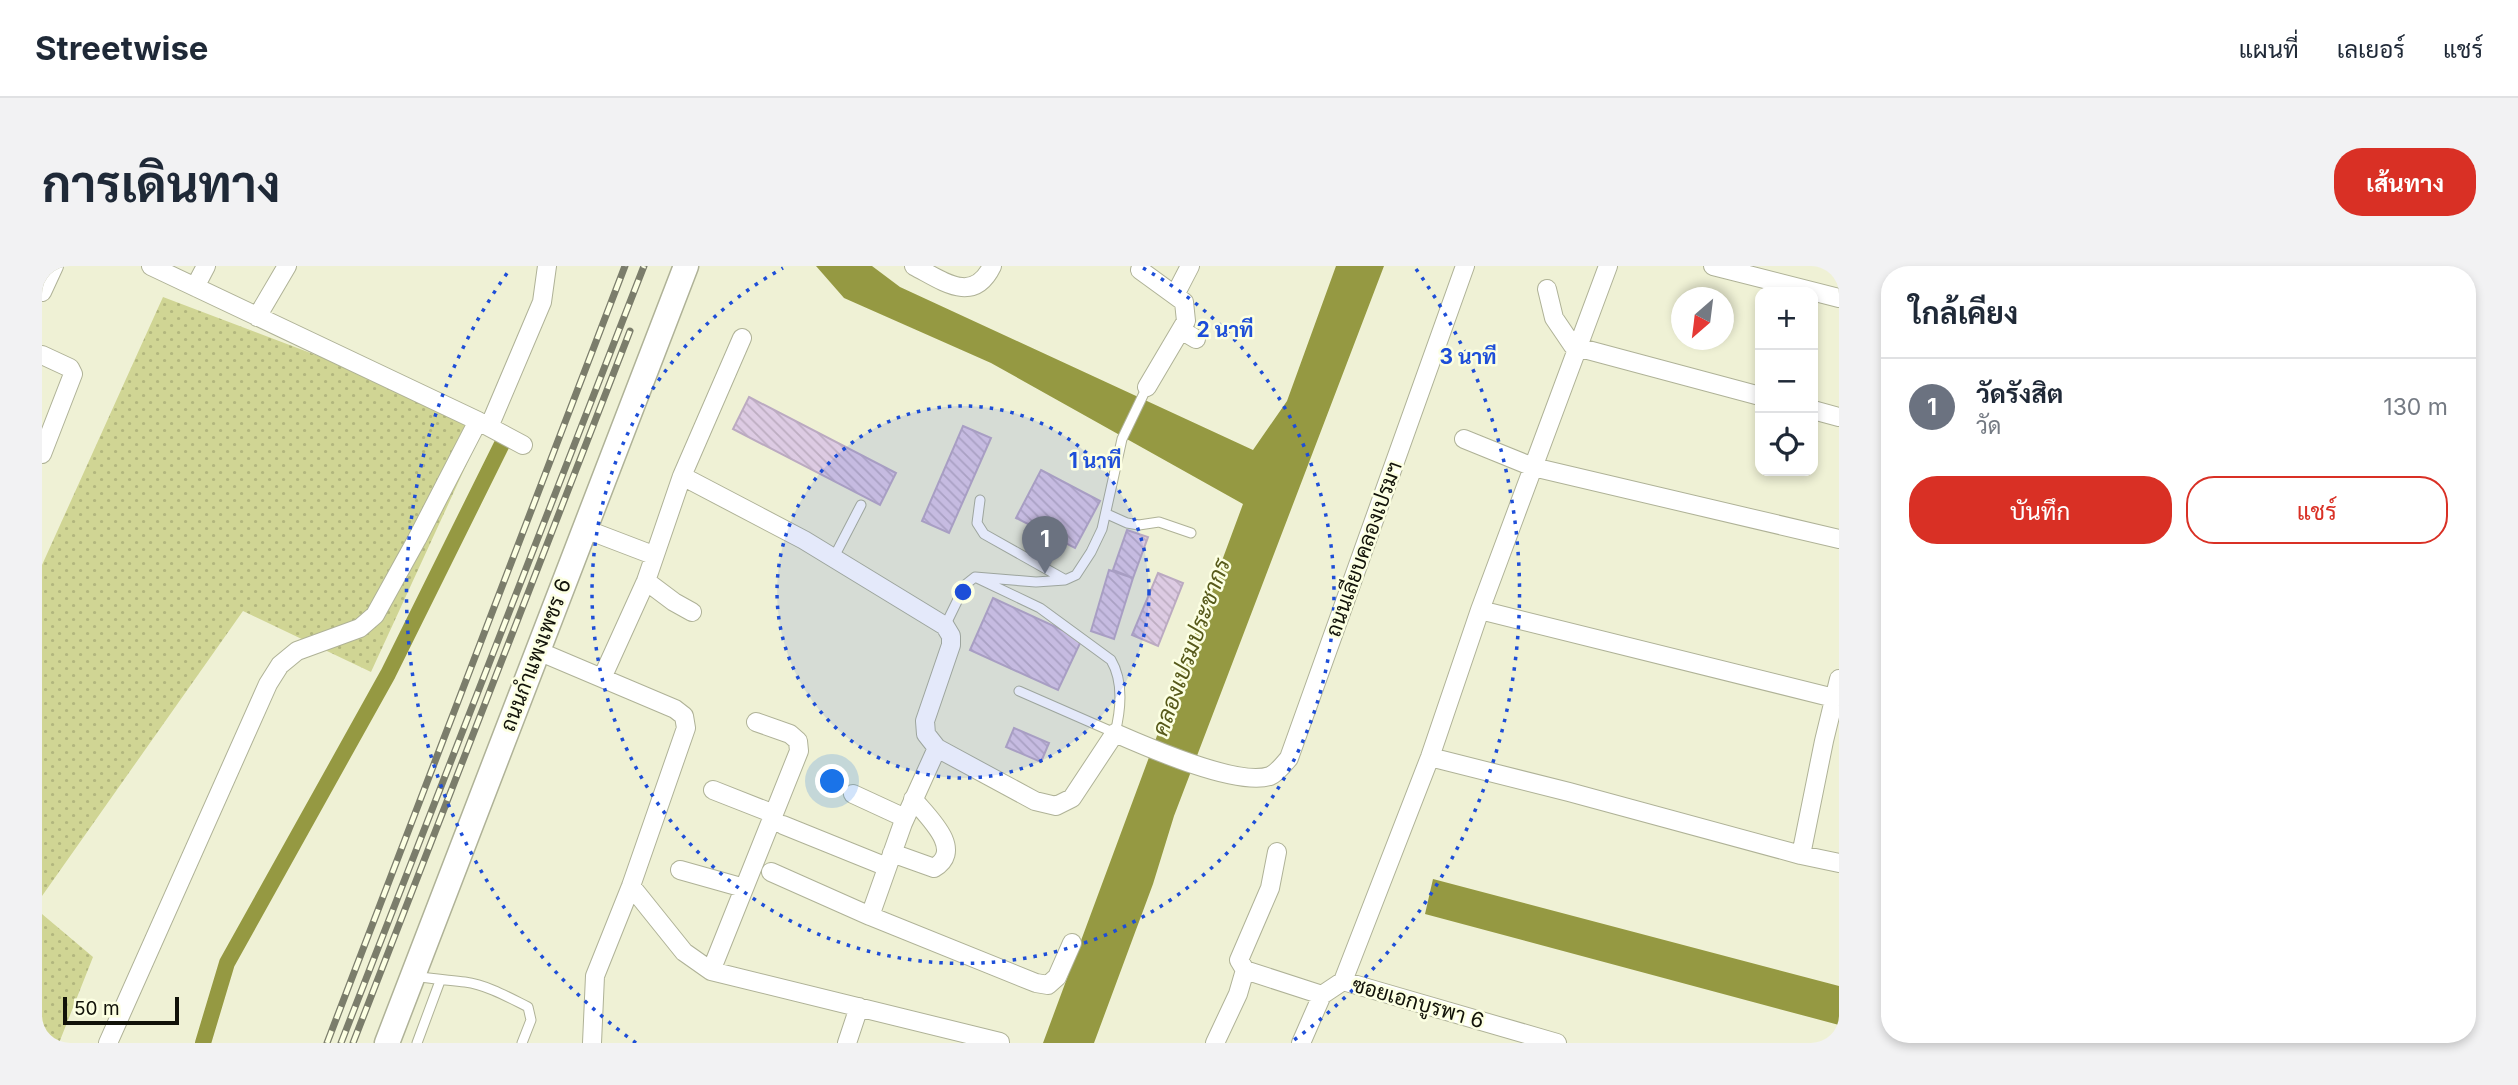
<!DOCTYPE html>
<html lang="th">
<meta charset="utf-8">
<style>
:root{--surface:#fff;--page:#f2f2f3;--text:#1f2937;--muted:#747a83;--line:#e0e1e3;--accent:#d93025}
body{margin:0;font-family:Inter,Sarabun,sans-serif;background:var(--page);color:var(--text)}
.controls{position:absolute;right:21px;top:21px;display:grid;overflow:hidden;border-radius:14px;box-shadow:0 4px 10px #0003}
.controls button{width:63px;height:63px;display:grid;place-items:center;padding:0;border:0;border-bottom:2px solid var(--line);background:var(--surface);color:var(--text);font:35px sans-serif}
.compass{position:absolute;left:1629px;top:21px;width:63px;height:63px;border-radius:50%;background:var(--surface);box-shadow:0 4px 10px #0003;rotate:208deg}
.scale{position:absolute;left:21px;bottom:18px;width:116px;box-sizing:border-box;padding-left:7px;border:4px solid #111209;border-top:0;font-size:19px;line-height:24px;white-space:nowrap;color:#111209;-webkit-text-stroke:5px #fcffe2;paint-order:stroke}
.you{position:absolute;left:791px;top:516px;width:24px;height:24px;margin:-18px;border:5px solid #fff;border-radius:50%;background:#1a73e8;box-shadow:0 0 0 10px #1a73e833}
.badge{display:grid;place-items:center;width:46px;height:46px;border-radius:50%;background:var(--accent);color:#fff;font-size:23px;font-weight:700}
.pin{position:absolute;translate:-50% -58px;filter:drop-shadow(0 2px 4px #0008)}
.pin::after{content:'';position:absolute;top:37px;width:24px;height:21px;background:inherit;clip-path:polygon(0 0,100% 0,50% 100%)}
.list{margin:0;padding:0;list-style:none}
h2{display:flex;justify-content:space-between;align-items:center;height:91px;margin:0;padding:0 28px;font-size:30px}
h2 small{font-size:23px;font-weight:400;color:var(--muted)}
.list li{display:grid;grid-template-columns:46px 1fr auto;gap:21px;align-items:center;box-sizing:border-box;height:98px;padding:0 28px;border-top:2px solid var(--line)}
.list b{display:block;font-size:26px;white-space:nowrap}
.list p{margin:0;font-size:23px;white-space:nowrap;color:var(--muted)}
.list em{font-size:23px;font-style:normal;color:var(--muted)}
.actions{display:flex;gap:14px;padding:21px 28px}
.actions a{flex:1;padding:16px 0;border:2px solid var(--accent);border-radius:28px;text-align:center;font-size:24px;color:var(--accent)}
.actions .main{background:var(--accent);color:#fff}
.icon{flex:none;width:38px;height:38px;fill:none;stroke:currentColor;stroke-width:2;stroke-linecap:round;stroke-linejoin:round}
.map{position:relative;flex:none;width:1797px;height:777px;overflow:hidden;border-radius:28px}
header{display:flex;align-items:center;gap:42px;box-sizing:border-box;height:98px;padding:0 35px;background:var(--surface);border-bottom:2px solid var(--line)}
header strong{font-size:33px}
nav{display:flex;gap:38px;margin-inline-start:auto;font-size:24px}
.intro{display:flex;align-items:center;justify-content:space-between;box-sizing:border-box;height:168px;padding:0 42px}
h1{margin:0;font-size:49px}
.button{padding:18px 32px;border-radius:28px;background:var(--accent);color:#fff;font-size:24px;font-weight:700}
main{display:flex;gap:42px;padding:0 42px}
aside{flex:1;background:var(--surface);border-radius:28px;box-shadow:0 4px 10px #0003}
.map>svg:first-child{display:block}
</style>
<header>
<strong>Streetwise</strong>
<nav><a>แผนที่</a><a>เลเยอร์</a><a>แชร์</a></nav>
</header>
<div class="intro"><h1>การเดินทาง</h1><a class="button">เส้นทาง</a></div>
<main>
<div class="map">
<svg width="1797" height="777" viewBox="0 0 1797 777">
<defs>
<pattern id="green-dots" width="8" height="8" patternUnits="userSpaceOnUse" patternTransform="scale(1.75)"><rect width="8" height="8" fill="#d0d594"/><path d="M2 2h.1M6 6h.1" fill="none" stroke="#b2b67e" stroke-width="1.8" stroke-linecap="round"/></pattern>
<pattern id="building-back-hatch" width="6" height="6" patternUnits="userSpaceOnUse" patternTransform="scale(1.75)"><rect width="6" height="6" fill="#ddcbe3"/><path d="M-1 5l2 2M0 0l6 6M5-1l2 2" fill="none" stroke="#bdadc1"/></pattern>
</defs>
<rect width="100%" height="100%" fill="#eff1d5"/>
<path fill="url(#green-dots)" d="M121,31L445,154L329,406L201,345L0,630V299Z
M0,648L51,691L17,777H0Z"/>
<path fill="#959942" d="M774,0H830L858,21L1211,184L1245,135L1294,0H1342L1132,550L1111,618L1052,777H1001L1201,238L949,97L802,32Z
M1391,613L1797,720V759L1383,648Z"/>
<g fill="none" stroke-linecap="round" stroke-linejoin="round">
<path stroke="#959942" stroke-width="16" d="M161,777L185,697L346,408L460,178"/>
</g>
<path fill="url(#building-back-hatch)" stroke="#bbaac1" stroke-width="2" d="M707,131L854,207L838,239L691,163Z
M921,160L949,172L907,267L880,255Z
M999,204L1058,235L1033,282L974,252Z
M1085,264L1106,271L1091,312L1071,304Z
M1067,304L1091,312L1072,373L1049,365Z
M1116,307L1141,317L1116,380L1090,369Z
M951,332L1040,373L1016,424L928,384Z
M972,462L1007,477L999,496L964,481Z"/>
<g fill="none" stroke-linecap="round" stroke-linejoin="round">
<defs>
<path id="service" d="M938,234L935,257L942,268L1022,313
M1065,248L1085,257L1097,259L1117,256L1149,267
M792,291L819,239
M935,312L998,342L1069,394C1082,416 1079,443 1073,467L977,425
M903,360L923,319L933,311L994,316L1023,314L1034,309L1049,286L1060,263L1080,173L1105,121
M372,710C390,713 406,714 423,716C445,719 466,731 486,741L489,754L480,777
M375,777L398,715"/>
<path id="minor" d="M109,0L436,155L481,179
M872,0C901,15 931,39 950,0
M1671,0L1797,32
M1098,4L1142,36L1144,55L1105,121
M153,21L164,0
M1505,23L1512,52L1531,80L1718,130
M0,26L12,0
M1133,29L1148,0
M215,51L245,0
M1139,64L1154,73
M0,89L28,102L31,108L0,188
M1771,144L1797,151
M447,161L500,36L505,0
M1422,173L1491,201L1797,273
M640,210L700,72
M543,263L611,289
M604,315L632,336L650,346
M1438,344L1792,432
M496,385L633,443L642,450L644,462L589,620L553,710L550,777
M560,412L604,315L640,210L762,274L903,360L909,370V379L883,455L884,468L895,482L993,535L1014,540L1030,532L1073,467C1105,481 1195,521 1228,510C1235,507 1242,498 1247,492L1423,0
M1388,491L1527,526L1759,589L1797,597
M671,524L732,548
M811,528L863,552
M741,559L845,601
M850,587L892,602C923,584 886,551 871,533
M1759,589L1782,475L1797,413
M638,604L702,622
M729,606L828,650L994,717L1006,719L1015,711L1030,677
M589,620L642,686L669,705L958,776
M828,650L861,557L895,482
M1203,704L1280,729
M669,705L757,485L756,475L748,468L714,456
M1301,715L1388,491L1438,344L1566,0
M1280,729L1301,715L1515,777
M66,777L226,418L238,399L255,385L318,362L333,349L375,273L436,155
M805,777L817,741
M1173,777L1196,728L1203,704L1197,694L1228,622L1235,586
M1259,777L1280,729"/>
<path id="secondary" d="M345,777L644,0"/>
</defs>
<use href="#service" stroke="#afb297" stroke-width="11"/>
<use href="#minor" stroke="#afb297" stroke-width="20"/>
<use href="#secondary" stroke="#afb297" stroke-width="27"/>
<use href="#service" stroke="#fff" stroke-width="9"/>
<use href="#minor" stroke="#fff" stroke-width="18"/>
<use href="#secondary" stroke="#fff" stroke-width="24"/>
<defs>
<path id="rail" d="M285,777L583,0
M299,777L602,0
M311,777L588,65"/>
</defs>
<use href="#rail" stroke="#7b7d6b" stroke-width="7"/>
<use href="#rail" stroke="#fcffe2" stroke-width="4.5" stroke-dasharray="13" stroke-linecap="butt"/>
</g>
<circle cx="921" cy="326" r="186" fill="#1d4ed8" fill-opacity=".12"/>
<g fill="none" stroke="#1d4ed8" stroke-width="3.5" stroke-dasharray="3.5 7">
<circle cx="921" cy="326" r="186"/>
<path d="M1101 2A371 371 0 1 1 741 2"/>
<path d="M594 777A557 557 0 0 1 468 3M1374 3A557 557 0 0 1 1248 777"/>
</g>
<g text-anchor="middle" stroke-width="5" stroke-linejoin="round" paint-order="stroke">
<g font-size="21" fill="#111209" stroke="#fcffe2">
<text transform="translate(1322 283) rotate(-70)" y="7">ถนนเลียบคลองเปรมฯ</text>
<text transform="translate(494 389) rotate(-69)" y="7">ถนนกำแพงเพชร 6</text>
<text transform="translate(1376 737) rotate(16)" y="7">ซอยเอกบูรพา 6</text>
</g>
<g font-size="23" font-style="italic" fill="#565919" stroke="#fcffe2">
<text transform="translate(1149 381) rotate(-70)" y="8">คลองเปรมประชากร</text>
</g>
</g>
<circle cx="921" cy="326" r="10" fill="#1d4ed8" stroke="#fcffe2" stroke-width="3.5"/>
<g font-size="21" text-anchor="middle" font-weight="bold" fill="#1d4ed8" stroke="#fcffe2" stroke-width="5" stroke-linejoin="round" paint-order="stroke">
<text x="1183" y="71">2 นาที</text>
<text x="1426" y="98">3 นาที</text>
<text x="1053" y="202">1 นาที</text>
</g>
</svg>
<div class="controls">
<button>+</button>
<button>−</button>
<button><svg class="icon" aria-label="locate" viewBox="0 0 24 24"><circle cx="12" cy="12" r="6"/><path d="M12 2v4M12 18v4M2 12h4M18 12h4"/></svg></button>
</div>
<svg class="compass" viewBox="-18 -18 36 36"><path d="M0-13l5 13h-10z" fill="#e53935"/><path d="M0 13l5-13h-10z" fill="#747a83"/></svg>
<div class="scale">50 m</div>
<div class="you"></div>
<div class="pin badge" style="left:1003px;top:308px;background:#6b7280">1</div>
</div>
<aside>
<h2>ใกล้เคียง<small></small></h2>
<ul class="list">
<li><span class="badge" style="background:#6b7280">1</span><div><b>วัดรังสิต</b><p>วัด</p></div><em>130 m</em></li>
</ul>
<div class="actions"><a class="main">บันทึก</a><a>แชร์</a></div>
</aside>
</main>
